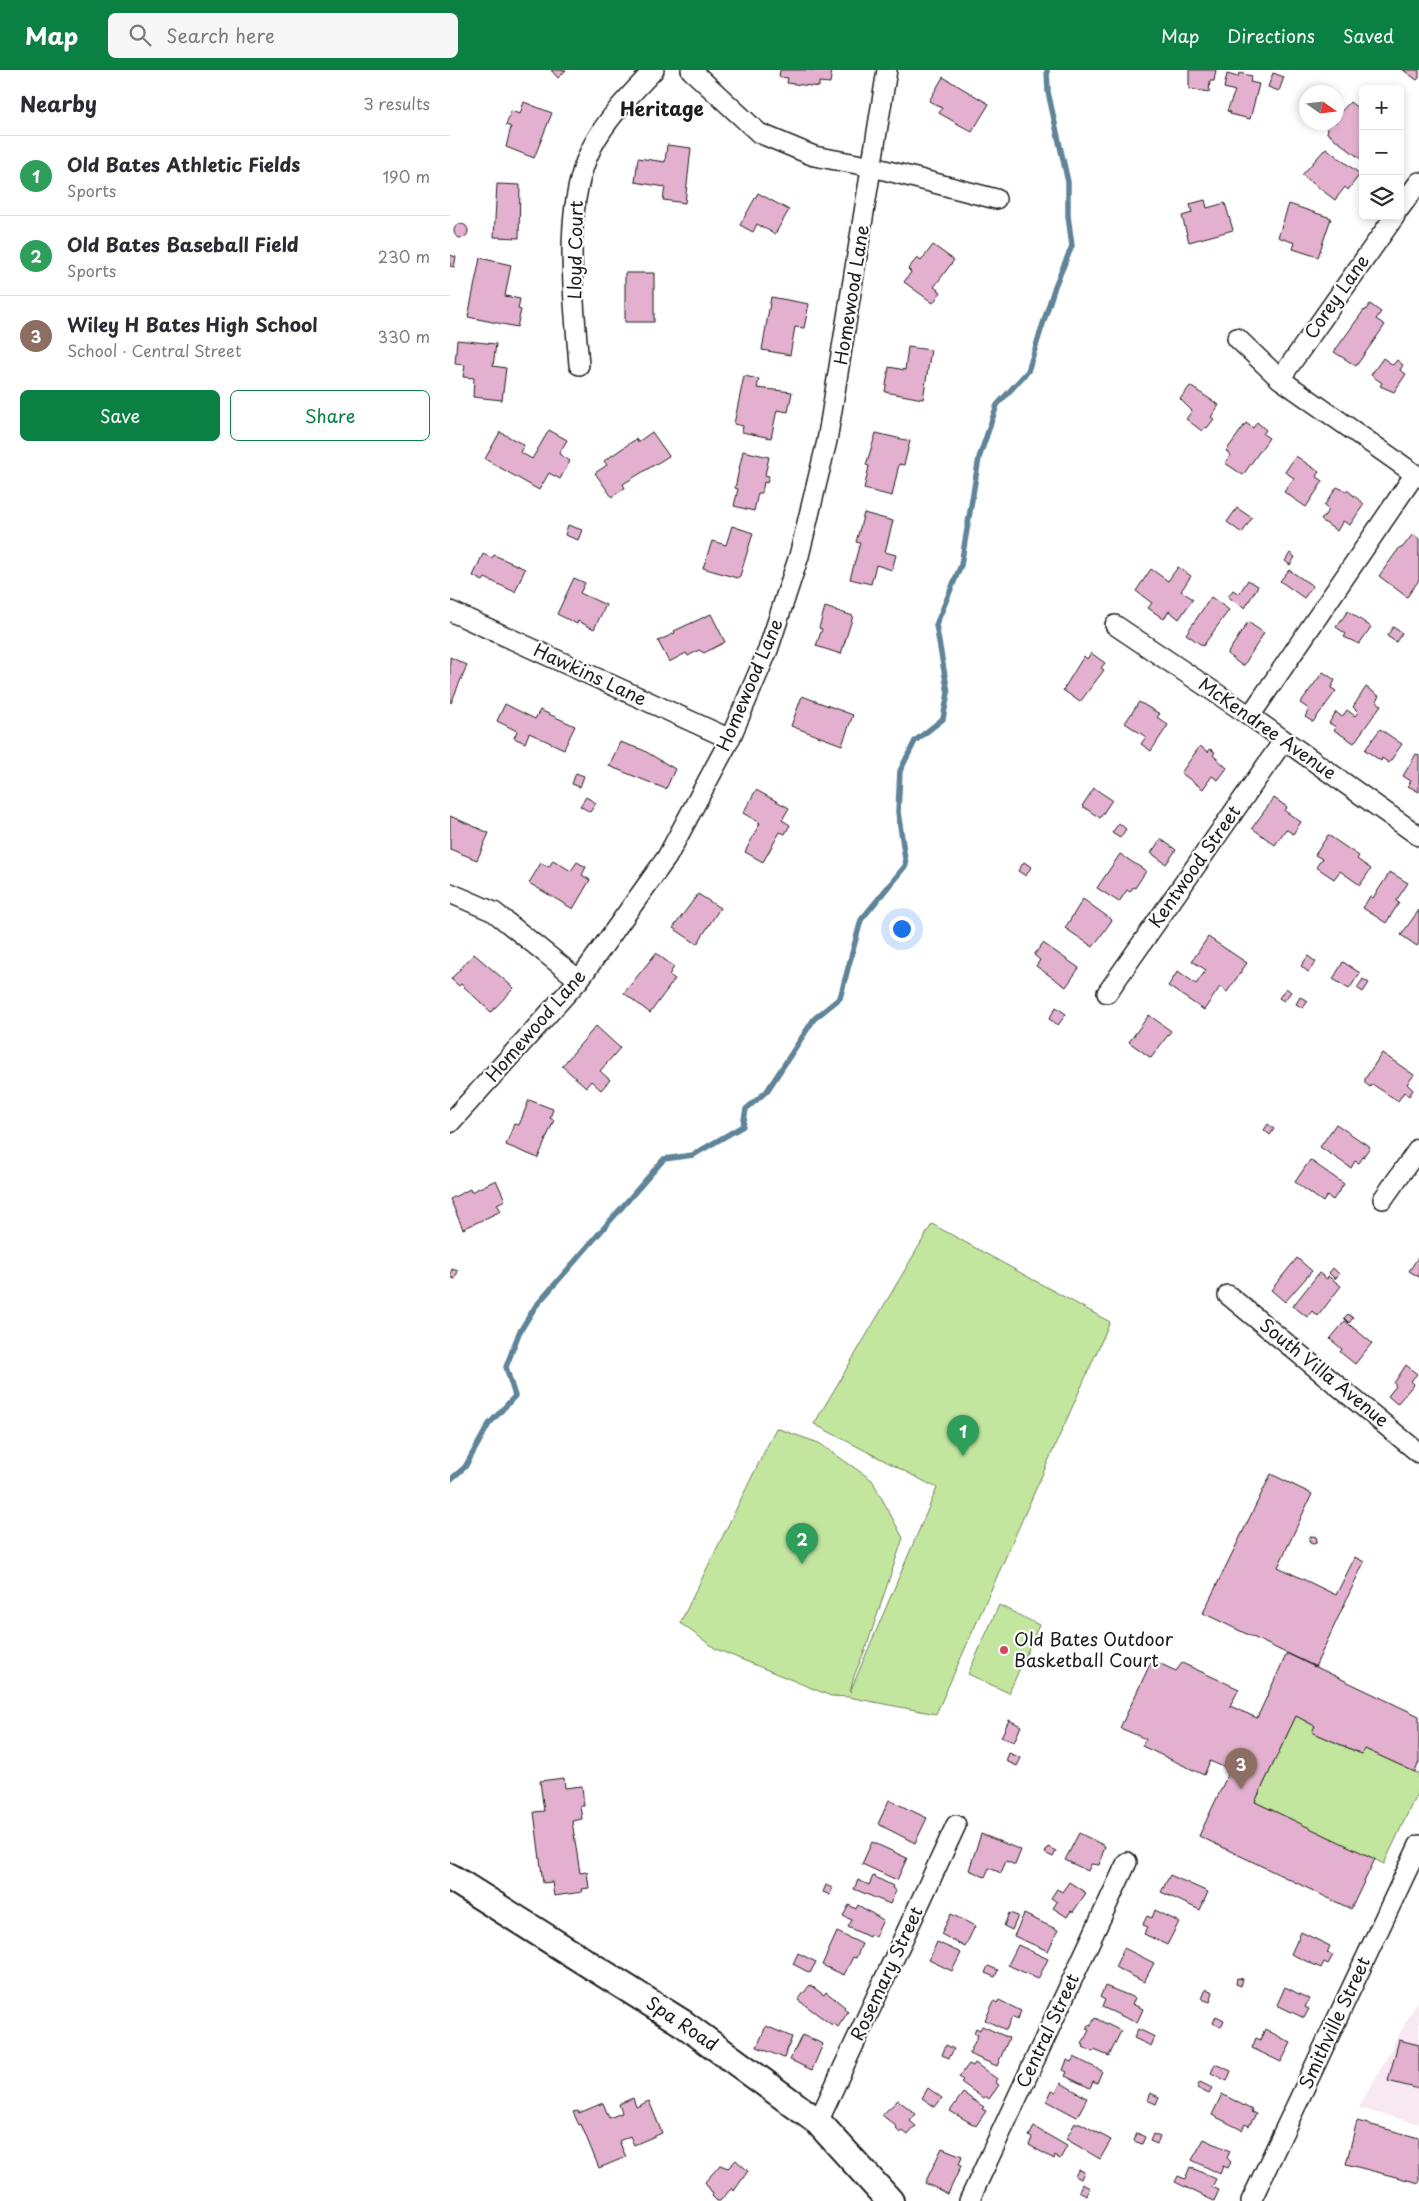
<!DOCTYPE html>
<meta charset="utf-8">
<style>
:root{--surface:#fff;--page:#f7f7f7;--text:#2b2b33;--muted:#7c7c81;--line:#e1e1e2;--accent:#0b8043}
body{margin:0;font-family:"Playpen Sans",sans-serif;background:var(--page);color:var(--text)}
.controls{position:absolute;right:15px;top:15px;display:grid;overflow:hidden;border-radius:8px;box-shadow:0 2px 8px #0003}
.controls button{width:45px;height:45px;display:grid;place-items:center;padding:0;border:0;border-bottom:1px solid var(--line);background:var(--surface);color:var(--text);font:25px sans-serif}
.compass{position:absolute;left:849px;top:15px;width:45px;height:45px;border-radius:50%;background:var(--surface);box-shadow:0 2px 8px #0003;rotate:104deg}
.you{position:absolute;left:451px;top:858px;width:18px;height:18px;margin:-12px;border:4px solid #fff;border-radius:50%;background:#1a73e8;box-shadow:0 0 0 8px #1a73e833}
.badge{display:grid;place-items:center;width:32px;height:32px;border-radius:50%;background:var(--accent);color:#fff;font-size:16px;font-weight:700}
.pin{position:absolute;translate:-50% -41px;filter:drop-shadow(0 1px 2px #0008)}
.pin::after{content:'';position:absolute;top:26px;width:18px;height:15px;background:inherit;clip-path:polygon(0 0,100% 0,50% 100%)}
.list{margin:0;padding:0;list-style:none}
h2{display:flex;justify-content:space-between;align-items:center;height:65px;margin:0;padding:0 20px;font-size:21px}
h2 small{font-size:16px;font-weight:400;color:var(--muted)}
.list li{display:grid;grid-template-columns:32px 1fr auto;gap:15px;align-items:center;box-sizing:border-box;height:80px;padding:0 20px;border-top:1px solid var(--line)}
.list b{display:block;font-size:19px;white-space:nowrap}
.list p{margin:0;font-size:16px;white-space:nowrap;color:var(--muted)}
.list em{font-size:16px;font-style:normal;color:var(--muted)}
.actions{display:flex;gap:10px;padding:15px 20px}
.actions a{flex:1;padding:11px 0;border:1px solid var(--accent);border-radius:8px;text-align:center;font-size:18px;color:var(--accent)}
.actions .main{background:var(--accent);color:#fff}
.icon{flex:none;width:28px;height:28px;fill:none;stroke:currentColor;stroke-width:2;stroke-linecap:round;stroke-linejoin:round}
.map{position:relative;flex:none;width:969px;height:2131px;overflow:hidden}
header{display:flex;align-items:center;gap:30px;box-sizing:border-box;height:70px;padding:0 25px;background:var(--accent);color:#fff}
header strong{font-size:24px}
nav{display:flex;gap:28px;margin-inline-start:auto;font-size:18px}
.search{width:350px;height:45px;background:var(--page);display:flex;align-items:center;gap:12px;box-sizing:border-box;padding:0 18px;border-radius:8px;color:var(--muted);font-size:19px}
main{display:flex}
aside{flex:1;background:var(--surface)}
.map>svg:first-child{display:block}
</style>
<header>
<strong>Map</strong>
<div class="search"><svg class="icon" aria-label="search" viewBox="0 0 24 24"><circle cx="10" cy="10" r="6"/><path d="M15 15l6 6"/></svg>Search here</div>
<nav><a>Map</a><a>Directions</a><a>Saved</a></nav>
</header>
<main>
<aside>
<h2>Nearby<small>3 results</small></h2>
<ul class="list">
<li><span class="badge" style="background:#2e9e5b">1</span><div><b>Old Bates Athletic Fields</b><p>Sports</p></div><em>190 m</em></li>
<li><span class="badge" style="background:#2e9e5b">2</span><div><b>Old Bates Baseball Field</b><p>Sports</p></div><em>230 m</em></li>
<li><span class="badge" style="background:#8d6e63">3</span><div><b>Wiley H Bates High School</b><p>School · Central Street</p></div><em>330 m</em></li>
</ul>
<div class="actions"><a class="main">Save</a><a>Share</a></div>
</aside>
<div class="map">
<svg width="969" height="2131" viewBox="0 0 969 2131">
<rect width="100%" height="100%" fill="#fff"/>
<filter id="ink" filterUnits="userSpaceOnUse"><feTurbulence type="fractalNoise" baseFrequency=".02" numOctaves="2"/><feDisplacementMap in="SourceGraphic" scale="10" xChannelSelector="R" yChannelSelector="G"/><feConvolveMatrix kernelMatrix="1 2 1 2 8 2 1 2 1" color-interpolation-filters="sRGB"/></filter>
<g filter="url(#ink)">
<path fill="#f7e8f1" d="M969,1928V2054L909,2038Z"/>
<path fill="#c3e69f" stroke="#70815e" d="M482,1154L660,1252L486,1644L398,1627L381,1626L266,1579L230,1553L326,1358L369,1373L422,1410L453,1468L417,1575L404,1606L400,1622L487,1418L364,1354Z
M549,1535L589,1555L559,1623L518,1604Z
M846,1646L865,1656L862,1662L911,1684L915,1679L969,1704V1719L934,1794L805,1732Z"/>
<g fill="none" stroke-linecap="round" stroke-linejoin="round">
<path stroke="#5e8498" stroke-width="5.5" d="M0,1410L15,1397L39,1354L65,1326L56,1297L69,1263L85,1237L214,1089L243,1085L293,1056L296,1039L317,1021L364,949L390,928L411,850L456,795L448,742L450,701L465,671L493,649L498,623L486,555L511,495L529,388L547,335L578,301L605,216L622,176L618,146V112L598,22L597,0"/>
</g>
<path fill="#e3b1cf" stroke="#1c1c1c" d="M101,0H116L108,8Z
M330,0H382L380,13L369,12V17L337,13L338,8L329,7Z
M739,0H766L764,11H760L759,22L739,19Z
M953,0H969V8L967,10Z
M789,3L802,6L800,12L809,14L800,49L780,44L781,42L777,41L785,21L774,18L777,4L788,7Z
M823,3L834,7L829,21L818,17Z
M493,7L539,34L522,62L489,43L492,38L479,31Z
M74,32L102,43L84,88L56,77L61,57L56,55L61,41L70,44Z
M900,32L913,42L912,90L877,63L878,58L882,52H886V47Z
M217,75L241,78L235,133L213,130L215,117L185,112L188,88L215,92Z
M876,78L910,104L898,120L895,117L885,130L852,105Z
M47,114L70,115L69,168L44,167Z
M308,123L339,140L325,164L307,154L303,162L290,155Z
M755,130L757,138L775,133L783,160L739,172L732,146L742,143L740,134Z
M839,134L881,148L868,187L843,179L845,173L828,167Z
M4 161a7 7 0 1 1 14 0a7 7 0 1 1-14 0Z
M483,175L504,190L484,217L491,222L483,233L454,212L461,202L458,199L467,188L471,191Z
M0,185L6,187L4,197L0,196Z
M30,188L61,195L55,226L70,229L68,239L71,240L67,257L18,247Z
M175,203H204V252H175Z
M321,227L359,234L354,258L345,257L340,285L312,280Z
M920,234L931,242L926,249L935,255L906,296L884,282L914,240L915,241Z
M7,270L46,274L43,296L56,298L52,330L23,327L24,308L13,307L15,295L5,294Z
M458,277L481,280L473,329L435,322L439,297L455,300Z
M933,288L943,295L947,290L953,295L950,300L956,304L944,322L930,316L932,313L921,305Z
M294,306L309,309L307,318L342,322L338,342L327,340L321,368L292,362L293,356L284,354Z
M740,316L769,335L761,347L764,349L757,358L755,357L752,361L736,349L742,341L730,329Z
M807,352L816,360L813,364L819,368L793,405L775,393L781,385L776,381L796,353L803,358Z
M99,360L117,370L109,384L120,391L110,409L99,403L89,420L35,389L50,362L74,375L70,382L82,389Z
M202,362L219,386L173,414L175,418L162,427L145,403L157,395L154,391L186,369L188,372Z
M426,363L460,371L454,395L449,394L442,426L414,419L419,396L416,395Z
M293,381L319,387L315,405L319,406L317,413L314,412L312,423H308L304,441L284,436L288,419L285,418Z
M846,386L869,402L866,406L873,411L856,437L834,422L844,408L835,402Z
M887,417L896,421L897,420L914,434L900,455L893,451L887,461L871,450L879,440L874,436Z
M787,438L802,448L792,463L777,452Z
M414,443L443,451L435,482L446,485L442,500L426,495L421,514L400,509L410,473L406,472Z
M118,455L132,460L128,470L115,465Z
M282,456L303,463L290,506L287,508L253,498L262,471L276,475Z
M963,464L969,469V510L957,527L929,506L950,477L952,478Z
M840,483L845,487L840,495L835,491Z
M33,484L42,488L44,485L75,499L65,522L35,508L33,511L23,506Z
M728,497L741,506L731,521L743,529L729,549L719,541L714,549L698,538L702,533L686,521L701,499L718,511Z
M839,500L863,516L854,528L830,511Z
M124,508L135,513L130,523L156,535L144,559L128,551L127,554L107,544Z
M798,510L808,516L795,538L778,527L783,520L789,524Z
M761,527L779,540L753,576L736,564Z
M375,537L403,546L391,584L366,576L372,559L369,558Z
M898,541L921,557L909,574L894,567L896,564L886,557Z
M261,544L275,572L254,583L249,580L238,586L236,583L219,592L208,571L225,563L224,561Z
M798,552L814,563L794,595H791L777,584Z
M943,557L952,563L946,572L937,566Z
M641,583L655,593L651,598L654,600L630,632L613,620L634,586L637,589Z
M0,587L17,595L1,633L0,632Z
M873,602L885,610L881,618L886,621L863,652L855,647L859,639L850,633Z
M916,617L929,626L926,631L931,635L904,673L884,660L886,657L879,653L886,642L892,647L897,640L905,646L908,642L903,637Z
M352,626L403,645L392,675L341,656Z
M689,632L710,644L707,647L718,655L701,681L691,674L696,667L675,653Z
M55,634L85,649L90,640L125,656L114,679L79,663L75,673L64,668L67,661L47,651Z
M930,659L952,674L939,693L932,688L931,691L915,680Z
M170,672L193,680L225,699L216,719L159,696Z
M750,676L758,682L760,679L765,682L763,685L777,698L768,710L762,706L753,719L731,703Z
M966,684L969,685V722L958,716L961,711L953,706Z
M126,703L134,706L130,717L122,714Z
M644,718L662,730L650,748L632,736Z
M306,720L339,738L332,750L340,755L335,764L330,762L313,792L295,782L310,753L293,743Z
M136,727L146,733L140,742L130,736Z
M824,728L837,737L835,741L851,752L843,764L836,759L825,775L802,758Z
M0,746L39,763L27,790L0,779Z
M669,753L676,759L670,768L662,763Z
M878,765L909,786L907,789L921,799L910,815L890,801L884,809L866,797L872,789L865,785Z
M711,769L726,780L716,794L701,783Z
M670,784L696,801L685,818L683,817L680,822L677,820L669,832L647,818Z
M103,790L121,801L127,792L136,797L132,805L140,810L123,839L79,813L91,793L99,797Z
M574,792L581,797L576,806L568,801Z
M940,802L958,813L946,831L949,833L936,853L913,838L920,826L923,828Z
M248,824L270,838L247,874L223,858Z
M633,829L662,850L643,877L615,858Z
M969,840V873L967,876L951,865Z
M758,867L797,893L777,922L770,917L754,940L718,916L728,901L746,914L756,900L742,891Z
M593,873L629,898L616,917L586,896L590,890L584,885Z
M206,883L224,897L219,905L225,909L200,943L174,923Z
M24,884L64,918L41,942L11,914L9,916L1,909Z
M858,886L866,892L858,902L851,896Z
M893,892L910,903L899,919L883,909Z
M913,909L919,913L913,922L907,918Z
M836,918L841,922L834,931L829,928Z
M850,927L858,931L853,938L846,934Z
M606,937L616,944L608,955L599,949Z
M699,945L721,961L701,988L679,972Z
M146,956L170,978L150,1001L160,1010L151,1020L141,1011L136,1017L112,996Z
M932,983L964,1005L957,1014L963,1020L959,1026L954,1022L948,1031L922,1014L920,1017L915,1013V1009Z
M79,1030L103,1039L100,1048L104,1050L88,1088L56,1075L64,1054L69,1055Z
M818,1054L824,1059L820,1065L814,1060Z
M886,1054L920,1077L909,1093L905,1091L901,1098L870,1077Z
M860,1090L894,1114L883,1130L877,1126L873,1132L845,1112Z
M46,1110L55,1130L47,1134L51,1141L13,1159L0,1129L20,1119L21,1122Z
M969,1186V1207L959,1201Z
M847,1188L862,1201L835,1232L821,1220Z
M883,1198L889,1204L885,1209L879,1203Z
M2,1199L8,1201L5,1209L0,1207Z
M869,1203L877,1209L878,1206L891,1216L868,1246L862,1241L857,1247L843,1236Z
M898,1244L903,1248L899,1253L894,1248Z
M895,1251L922,1273L905,1294L890,1282L892,1279L880,1269Z
M956,1295L967,1304L961,1311L964,1314L947,1334L938,1326L946,1316L944,1313Z
M821,1404L862,1424L828,1497L886,1525L905,1487L914,1492L865,1597L753,1543Z
M859 1470a4 4 0 1 1 8 0a4 4 0 1 1-8 0Z
M837,1583L969,1646V1692L965,1702L915,1679L912,1684L862,1662L865,1656L846,1646L805,1732L925,1789L901,1839L749,1766L780,1700L760,1691L754,1705L692,1676L696,1669L670,1658L702,1590L726,1601L732,1593L789,1619L780,1636L807,1648Z
M559,1650L571,1656L564,1672L551,1667Z
M559,1683L571,1688L567,1696L556,1691Z
M114,1708L115,1718L132,1716L134,1736H130L132,1749L122,1751L130,1803L137,1802L139,1818L131,1819L132,1822L104,1826L102,1812L93,1813L84,1742L94,1741L90,1711Z
M439,1730L477,1748L465,1773L428,1754Z
M629,1763L655,1776L649,1795L641,1794L638,1801L615,1790Z
M531,1764L571,1780L565,1795L556,1791L551,1803L539,1798L535,1807L519,1800Z
M422,1772L457,1788L447,1810L412,1794Z
M598,1777L606,1781L603,1787L595,1783Z
M720,1805L758,1822L750,1840L711,1822Z
M423,1806L443,1816L442,1818L446,1821L440,1834L404,1819L408,1810L419,1815Z
M619,1812L636,1823L623,1842L621,1841L617,1847L603,1838L607,1832L601,1828L607,1819L612,1822Z
M376,1815L382,1818L380,1825L373,1822Z
M399,1835L406,1839L408,1835L433,1850L425,1867L420,1864L419,1867L398,1857L402,1850L393,1846Z
M705,1840L729,1852L717,1875L694,1864L698,1857L693,1855L694,1852L697,1846L702,1848Z
M559,1843L568,1846L562,1860L554,1856Z
M501,1844L525,1856L515,1877L491,1864Z
M574,1844L608,1860L598,1881L564,1866Z
M387,1862L412,1874L406,1888L403,1887L394,1905L372,1895Z
M851,1862L880,1876L877,1883L883,1885L878,1894L874,1892L871,1898L841,1884Z
M487,1872L511,1883L502,1901L479,1890Z
M568,1875L598,1889L588,1909L558,1895Z
M674,1878L704,1893L694,1912L665,1897Z
M348,1883L366,1892L360,1903L343,1894Z
M538,1896L548,1900L545,1907L535,1903Z
M787,1908L793,1909L791,1916L786,1914Z
M360,1915L374,1925L376,1922L395,1937L394,1939L398,1942L388,1957L383,1953L382,1955L348,1930Z
M655,1916L685,1928L682,1934L693,1939L687,1953L652,1937L655,1930L650,1927Z
M835,1917L859,1929L855,1937L859,1939L854,1948L827,1935Z
M756,1919L763,1922L760,1932L752,1929Z
M549,1930L571,1941L567,1950L562,1947L556,1960L535,1950L544,1931L547,1933Z
M766,1946L774,1950L771,1957L763,1953Z
M645,1948L671,1961L659,1986L644,1980L643,1982L633,1977L634,1975L632,1974L639,1960L636,1959L638,1955H641Z
M316,1956L342,1967L334,1988L307,1977Z
M532,1956L559,1968L547,1996L519,1984L528,1965L524,1963L526,1958L530,1960Z
M688,1959L705,1967L701,1976L684,1968Z
M815,1959L841,1973L831,1992L802,1978L806,1968L810,1970Z
M352,1965L373,1974L362,2000L340,1990Z
M949,1970L969,1975V2019L938,2011Z
M496,1975L504,1979L499,1988L492,1985Z
M624,1987L652,2001L647,2013L643,2011L640,2018L615,2006L617,2002L613,2000L617,1990L621,1992Z
M525,1993L547,2009L545,2012L549,2015L539,2029L535,2026L533,2028L511,2012L513,2010L509,2007L519,1994L523,1996Z
M765,1994L781,2001L777,2011L761,2003Z
M750,2012L762,2018L759,2024L747,2018Z
M611,2013L637,2028L627,2047L597,2031L602,2020L606,2022Z
M478,2018L492,2028L485,2037L472,2028Z
M513,2023L534,2037L532,2039L536,2041L526,2056L500,2041Z
M700,2023L709,2027L706,2034L697,2030Z
M772,2024L802,2040L801,2042L806,2044L799,2056L795,2054L792,2060L762,2045Z
M183,2028L186,2037L199,2031L212,2063L184,2075L180,2066L169,2071L176,2087L149,2098L131,2054L129,2055L123,2042L128,2041L129,2043L153,2033L159,2048L172,2043L169,2034Z
M448,2030L466,2044L460,2051L466,2056L458,2065L453,2061L450,2063L446,2059L447,2057L432,2045Z
M907,2051L969,2068V2113L896,2094Z
M625,2053H630L661,2070L650,2089L616,2069Z
M584,2057L617,2076L610,2089L605,2086L604,2089L579,2075L582,2068L579,2066Z
M687,2063L695,2067L692,2074L684,2071Z
M703,2064L710,2067L707,2074L700,2071Z
M754,2069L780,2081L777,2088L781,2092L778,2098L773,2096L770,2104L742,2090Z
M492,2078L512,2086L509,2095L511,2096L498,2124L475,2113Z
M286,2090L298,2101L284,2121L282,2118L270,2131H267L262,2126L263,2124L255,2112L270,2095L278,2098Z
M740,2097L766,2109L762,2117L769,2120L764,2131L725,2112L728,2106L735,2109Z
M629,2099L634,2102L631,2109L625,2106Z
M632,2114L640,2118L636,2125L629,2121Z"/>
<g fill="none" stroke-linecap="round" stroke-linejoin="round">
<defs>
<path id="minor" d="M241,0L309,63L364,86L423,97L546,129
M950,138L969,112
M787,268L830,309L969,407
M129,295C124,229 111,138 142,77C157,48 181,24 204,0
M830,309L945,146
M0,541L280,669
M665,555L800,646L969,766
M800,646L965,404
M0,823L44,842L129,910
M657,923L834,670
M0,1053L129,910L217,787L280,669L318,580L349,486L377,371L437,0
M933,1129L969,1078
M778,1225L969,1383
M368,2052L506,1755
M519,2131L677,1792
M801,2131L969,1775"/>
<path id="secondary" d="M0,1807L234,1954L368,2052L440,2131"/>
</defs>
<use href="#minor" stroke="#1c1c1c" stroke-width="22"/>
<use href="#secondary" stroke="#1c1c1c" stroke-width="30"/>
<use href="#minor" stroke="#fff" stroke-width="19"/>
<use href="#secondary" stroke="#fff" stroke-width="26"/>
</g>
</g>
<circle fill="#d1495b" stroke="#fff" stroke-width="2" cx="554" cy="1580" r="5"/>
<g text-anchor="middle" stroke-width="4.5" stroke-linejoin="round" paint-order="stroke">
<g font-size="18" fill="#1c1c1c" stroke="#fff">
<text transform="translate(126 180) rotate(-89)" y="6">Lloyd Court</text>
<text transform="translate(402 225) rotate(-81)" y="6">Homewood Lane</text>
<text transform="translate(887 227) rotate(-55)" y="6">Corey Lane</text>
<text transform="translate(140 605) rotate(25)" y="6">Hawkins Lane</text>
<text transform="translate(300 615) rotate(-67)" y="6">Homewood Lane</text>
<text transform="translate(817 659) rotate(35)" y="6">McKendree Avenue</text>
<text transform="translate(745 797) rotate(-55)" y="6">Kentwood Street</text>
<text transform="translate(86 956) rotate(-49)" y="6">Homewood Lane</text>
<text transform="translate(874 1303) rotate(39)" y="6">South Villa Avenue</text>
<text transform="translate(437 1904) rotate(-65)" y="6">Rosemary Street</text>
<text transform="translate(885 1953) rotate(-65)" y="6">Smithville Street</text>
<text transform="translate(232 1954) rotate(34)" y="6">Spa Road</text>
<text transform="translate(598 1961) rotate(-65)" y="6">Central Street</text>
</g>
<g font-size="18" fill="#1c1c1c" stroke="#fff" text-anchor="start">
<text x="564" y="1576">Old Bates Outdoor<tspan x="564" dy="21">Basketball Court</tspan></text>
</g>
<g font-size="19" font-weight="bold" fill="#1c1c1c" stroke="#fff">
<text x="212" y="46">Heritage</text>
</g>
</g>
</svg>
<div class="controls">
<button>+</button>
<button>−</button>
<button><svg class="icon" aria-label="layers" viewBox="0 0 24 24"><path d="M12 4l9 5-9 5-9-5zM3 14l9 5 9-5"/></svg></button>
</div>
<svg class="compass" viewBox="-18 -18 36 36"><path d="M0-13l5 13h-10z" fill="#e53935"/><path d="M0 13l5-13h-10z" fill="#7c7c81"/></svg>
<div class="you"></div>
<div class="pin badge" style="left:513px;top:1386px;background:#2e9e5b">1</div>
<div class="pin badge" style="left:352px;top:1494px;background:#2e9e5b">2</div>
<div class="pin badge" style="left:791px;top:1719px;background:#8d6e63">3</div>
</div>
</main>
